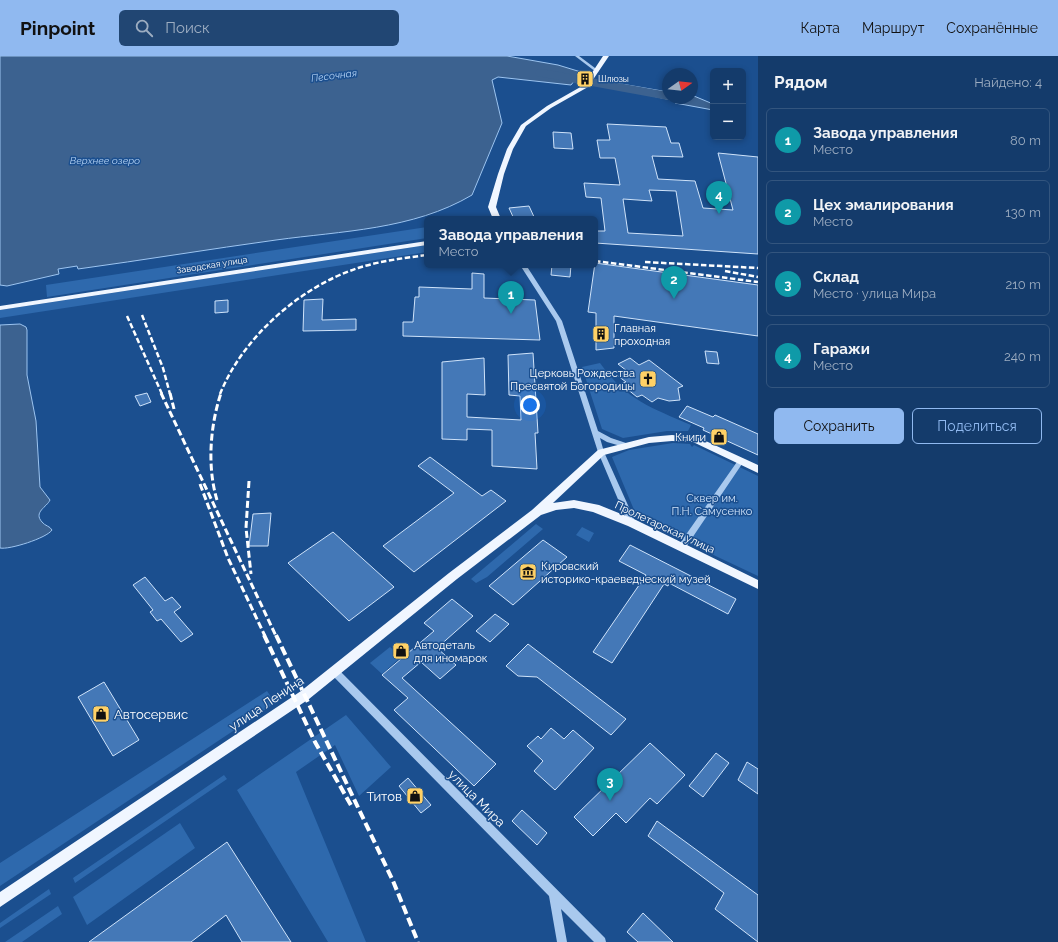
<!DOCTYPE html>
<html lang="ru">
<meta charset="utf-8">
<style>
:root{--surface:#143b6b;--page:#214673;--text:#f1f3f6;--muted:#9dadc1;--line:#33557e;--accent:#90b9f0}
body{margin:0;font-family:Raleway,sans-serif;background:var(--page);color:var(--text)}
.controls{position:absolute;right:12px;top:12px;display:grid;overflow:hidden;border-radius:6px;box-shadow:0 2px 6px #0003}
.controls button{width:36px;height:36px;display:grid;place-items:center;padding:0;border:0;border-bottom:1px solid var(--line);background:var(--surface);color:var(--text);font:20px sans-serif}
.compass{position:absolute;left:662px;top:12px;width:36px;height:36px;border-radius:50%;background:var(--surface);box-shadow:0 2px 6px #0003;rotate:75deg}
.you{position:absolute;left:530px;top:349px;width:14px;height:14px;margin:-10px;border:3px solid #fff;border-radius:50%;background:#1a73e8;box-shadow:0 0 0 6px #1a73e833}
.badge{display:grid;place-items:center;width:26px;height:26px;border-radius:50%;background:var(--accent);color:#fff;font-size:13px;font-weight:700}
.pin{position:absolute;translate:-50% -33px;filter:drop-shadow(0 1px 2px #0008)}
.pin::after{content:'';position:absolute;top:21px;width:14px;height:12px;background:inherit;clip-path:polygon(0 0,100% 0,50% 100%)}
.popup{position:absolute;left:424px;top:160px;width:174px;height:52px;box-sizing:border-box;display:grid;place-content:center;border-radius:6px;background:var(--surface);filter:drop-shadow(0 1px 3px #0005);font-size:13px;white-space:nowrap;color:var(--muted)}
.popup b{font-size:15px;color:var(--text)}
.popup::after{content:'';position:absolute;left:50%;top:100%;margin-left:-8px;border:8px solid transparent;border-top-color:var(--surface)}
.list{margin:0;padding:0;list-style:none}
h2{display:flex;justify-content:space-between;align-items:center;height:52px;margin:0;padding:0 16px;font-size:17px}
h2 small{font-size:13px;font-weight:400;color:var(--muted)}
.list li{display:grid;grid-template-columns:26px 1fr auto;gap:12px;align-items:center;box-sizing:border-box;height:64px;margin:0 8px 8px;padding:0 8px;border:1px solid var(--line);border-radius:6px}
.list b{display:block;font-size:15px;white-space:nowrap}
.list p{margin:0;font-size:13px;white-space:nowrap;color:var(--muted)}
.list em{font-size:13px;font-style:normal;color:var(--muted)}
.actions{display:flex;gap:8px;padding:12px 16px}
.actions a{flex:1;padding:9px 0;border:1px solid var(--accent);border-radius:6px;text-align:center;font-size:14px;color:var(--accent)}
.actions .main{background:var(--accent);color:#111}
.icon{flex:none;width:22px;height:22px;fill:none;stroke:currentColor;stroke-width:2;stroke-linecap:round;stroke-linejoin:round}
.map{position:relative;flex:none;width:758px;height:886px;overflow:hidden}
header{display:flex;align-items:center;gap:24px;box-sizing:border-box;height:56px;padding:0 20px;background:var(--accent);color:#111}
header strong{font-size:19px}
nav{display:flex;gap:22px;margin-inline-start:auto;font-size:14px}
.search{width:280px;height:36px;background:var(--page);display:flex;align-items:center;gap:10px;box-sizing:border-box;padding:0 14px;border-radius:6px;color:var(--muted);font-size:15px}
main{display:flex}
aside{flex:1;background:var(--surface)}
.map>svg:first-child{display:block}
</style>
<header>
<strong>Pinpoint</strong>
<div class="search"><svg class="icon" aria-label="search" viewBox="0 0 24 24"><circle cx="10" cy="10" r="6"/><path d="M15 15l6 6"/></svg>Поиск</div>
<nav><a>Карта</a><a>Маршрут</a><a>Сохранённые</a></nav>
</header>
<main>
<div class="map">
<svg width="758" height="886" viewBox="0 0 758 886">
<rect width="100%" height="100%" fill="#1b4f8f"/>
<path fill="#2e69ad" d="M427,171V182L47,241L46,229Z
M427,189V196L0,262V254Z
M600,307C626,344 652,352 691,369L688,375H667L623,382L602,373L582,311Z
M673,387L690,388L692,391L694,389L758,420V520L650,469L648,468L649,465L637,461L612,401L629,394Z
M536,468L543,473L487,521L476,527L471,523Z
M582,471L594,477L589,486L576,479Z
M390,591L401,601L382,618L370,607Z
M267,635L275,647L0,830V807Z
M346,659L391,711L359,740L335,689L296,716L366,886H328L237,734Z
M224,719L227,723L75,827L73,822Z
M180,767L195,792L87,869L73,841Z
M49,833L51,838L0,872V867Z
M58,850L62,858L22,886H5Z"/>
<path fill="#3c6290" stroke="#9cc4f0" d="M0,0H507L558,9L581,16L571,29L498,21L492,24L502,67L472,139C413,174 341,175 276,184C210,193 144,204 78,213L77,210L58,213L59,218L7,230L0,229Z
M604,25L668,36V42H692V39L694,40L713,48V54L675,47L676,45L601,29Z
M20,268L26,271L27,274V319L36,365L40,431L50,444C47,451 33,456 42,466C45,470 50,470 52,474C47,482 9,494 0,492V269Z"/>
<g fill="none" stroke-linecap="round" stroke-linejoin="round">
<path fill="#3c6290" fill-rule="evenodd" d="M542,13L668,36V42H674L668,44L537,20L535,17L537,14Z"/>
</g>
<path fill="#4478b7" stroke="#cfe3fa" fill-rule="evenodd" d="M607,68L666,71L671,87H679L683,101L652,100L658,123L695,125L703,152L733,154L718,97L758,101V198L595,187V175H605L601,142L586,141L584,127L620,129L615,102H600L597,84H610ZM649,134L676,135L683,180L628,177L623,143L652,145Z
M553,76L571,77L573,93L554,92Z
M529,150L535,163H514L509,152Z
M595,207L758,229V280L614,260V292L596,294V257L588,256Z
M552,209H571L570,221L551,219Z
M472,217L484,218V242L535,244L540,284L403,280V266H413L415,241H419V231L472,233Z
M323,243L322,264L356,263V274L303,275L304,244Z
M228,244V256L215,257V245Z
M705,295L717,296L719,308L707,307Z
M533,297L538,377H535L537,413L492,410V374L467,373V384L442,383V306L484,302L485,339L467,338V361L521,364L520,340L509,339L508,299Z
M630,302L639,309L649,304L683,330L678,332L680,344L669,345L658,342L652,346L642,339L637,341L621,328L626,326L618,320L627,315L618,308Z
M147,337L151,346L140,350L135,340Z
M687,350L713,361L715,359L758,378V399L703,374L704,372L679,361Z
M430,401L482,440L491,434L506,445L414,516L383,490L454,437L418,410Z
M271,457L268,490H249L253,458Z
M333,476L394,531L349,565L288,507Z
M543,484L567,501L513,549L489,530Z
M630,489L736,543L728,558L669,527L668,530L664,528L612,607L593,596L646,519L619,505Z
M145,521L165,545L172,541L181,551L174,556L193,578L181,586L161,563L157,565L150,556L153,554L133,529Z
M452,543L473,560L437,592L456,609L440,623L421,606L402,622L496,708L474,730L394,654L408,642L382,619L434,575L424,567Z
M495,558L509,568L490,586L476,575Z
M528,588L626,663L611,679L537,621L518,620L506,610Z
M104,626L139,684L113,700L78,641Z
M551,672L564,683L573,674L594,692L555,734L534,715L543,705L527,690L538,680L541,683Z
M650,687L685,719L657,748L650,742L626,767L616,757L593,780L574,761Z
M716,697L729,707L703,741L689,730Z
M747,706L758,713V738L738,724Z
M408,722L431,749L421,757L399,730Z
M522,754L547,777L537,789L512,765Z
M657,765L758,839V886L715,853L724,837L648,780Z
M227,786L291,886H242L226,859L191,886H89Z
M643,857L673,886H638L627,876Z"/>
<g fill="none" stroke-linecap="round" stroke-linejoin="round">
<path fill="#a9c9ee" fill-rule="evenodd" d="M575,0H579L599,15L596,16Z
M520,209H526L562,265L598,375L611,382L626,387L627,389L624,391L607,386L600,382L604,396L636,467L635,469H629L628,467L598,396L556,265Z
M739,403H741L744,405L684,494H678L677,492L678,490Z
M335,612L338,613L605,882L606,886H594L561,853L567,886H557L549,840L332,619L331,616L332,613Z"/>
<path fill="#f0f6ff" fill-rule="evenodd" d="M603,0H609L588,31L551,52L526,70L513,93L504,118L496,151L501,163H493L488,151L498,118L507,93L521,69L547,50L584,29Z
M427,185V189L0,254V250Z
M672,379L697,381L758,409V417L693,386L672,385L649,387L604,399L553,447L574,444L599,449L636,464L758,524V533L628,470L593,456L574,452L556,454L541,459L457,523L309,643L0,851V836L301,635L449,517L532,454L598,394L649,381Z"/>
<path stroke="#fff" stroke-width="2.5" stroke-dasharray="5.5 2.5" stroke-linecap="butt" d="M595,205L758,226
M645,206L758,212
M725,215L758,221
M142,259L163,312L170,338
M127,260L162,338
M220,338C243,281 300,231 358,212C380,205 404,202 427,199"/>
<path stroke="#fff" stroke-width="3" stroke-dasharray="7 3" stroke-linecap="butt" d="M161,337L276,580
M170,337L174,353
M249,425L246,472L251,518
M200,428L228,502L265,580
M217,444C207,411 210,370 221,337"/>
<path stroke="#fff" stroke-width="4" stroke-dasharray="9 4" stroke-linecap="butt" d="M264,579L315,686L352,751
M276,579L393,825L418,886"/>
</g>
<defs>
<symbol id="building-square" viewBox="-11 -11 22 22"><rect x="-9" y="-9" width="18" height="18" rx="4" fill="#ffd166" stroke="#1b4f8f"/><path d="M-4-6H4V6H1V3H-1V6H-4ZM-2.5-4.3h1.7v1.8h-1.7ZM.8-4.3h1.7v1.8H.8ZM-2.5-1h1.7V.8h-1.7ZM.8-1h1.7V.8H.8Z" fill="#111"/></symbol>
<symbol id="church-square" viewBox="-11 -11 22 22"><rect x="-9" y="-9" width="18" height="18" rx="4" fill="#ffd166" stroke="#1b4f8f"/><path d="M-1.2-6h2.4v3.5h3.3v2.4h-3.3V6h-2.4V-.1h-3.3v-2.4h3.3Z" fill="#111"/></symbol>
<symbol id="shop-square" viewBox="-11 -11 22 22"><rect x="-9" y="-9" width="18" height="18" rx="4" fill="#ffd166" stroke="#1b4f8f"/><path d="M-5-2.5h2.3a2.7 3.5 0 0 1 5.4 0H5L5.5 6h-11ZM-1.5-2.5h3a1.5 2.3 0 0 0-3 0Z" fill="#111"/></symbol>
<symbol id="museum-square" viewBox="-11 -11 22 22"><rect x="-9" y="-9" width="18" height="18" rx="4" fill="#ffd166" stroke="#1b4f8f"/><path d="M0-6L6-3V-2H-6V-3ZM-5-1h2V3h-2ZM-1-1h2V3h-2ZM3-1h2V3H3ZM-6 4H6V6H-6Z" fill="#111"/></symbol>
</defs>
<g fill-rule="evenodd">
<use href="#building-square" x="575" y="13" width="20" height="20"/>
<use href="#building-square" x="591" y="268" width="20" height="20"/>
<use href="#church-square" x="638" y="313" width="20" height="20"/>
<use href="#shop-square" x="709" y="371" width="20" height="20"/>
<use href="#museum-square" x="518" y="506" width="20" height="20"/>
<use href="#shop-square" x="391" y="585" width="20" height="20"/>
<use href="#shop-square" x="91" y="648" width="20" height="20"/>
<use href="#shop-square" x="405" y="730" width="20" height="20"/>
</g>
<g text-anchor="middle" stroke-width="3" stroke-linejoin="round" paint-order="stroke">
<g font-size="9" fill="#fff" stroke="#1b4f8f" text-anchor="start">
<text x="598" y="26">Шлюзы</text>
</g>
<g font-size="9" fill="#fff" stroke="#1b4f8f">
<text transform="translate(212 209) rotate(-9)" y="3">Заводская улица</text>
</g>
<g font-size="10" font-style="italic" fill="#b5d3f5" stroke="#1b4f8f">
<text transform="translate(334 19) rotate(-7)" y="4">Песочная</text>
<text x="105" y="108">Верхнее озеро</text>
</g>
<g font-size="11" fill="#fff" stroke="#1b4f8f" text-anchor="start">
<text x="614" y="276">Главная<tspan x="614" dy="13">проходная</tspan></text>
<text x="635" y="321" text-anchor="end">Церковь Рождества<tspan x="635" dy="13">Пресвятой Богородицы</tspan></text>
<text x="706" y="385" text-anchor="end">Книги</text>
<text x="541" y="514">Кировский<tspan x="541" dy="13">историко-краеведческий музей</tspan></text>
<text x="414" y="593">Автодеталь<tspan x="414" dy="13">для иномарок</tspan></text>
</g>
<g font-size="11" fill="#cfe3fa" stroke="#1b4f8f">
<text x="712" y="446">Сквер им.<tspan x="712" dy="13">П.Н. Самусенко</tspan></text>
</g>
<g font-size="11" fill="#fff" stroke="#1b4f8f">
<text transform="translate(665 471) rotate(25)" y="4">Пролетарская улица</text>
</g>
<g font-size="13" fill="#fff" stroke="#1b4f8f">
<text transform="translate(266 647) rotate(-34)" y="5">улица Ленина</text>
<text transform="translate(477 742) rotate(45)" y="5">улица Мира</text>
</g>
<g font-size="13" fill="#fff" stroke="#1b4f8f" text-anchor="start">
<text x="114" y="663">Автосервис</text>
<text x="402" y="745" text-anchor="end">Титов</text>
</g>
</g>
</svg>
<div class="controls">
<button>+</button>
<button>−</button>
</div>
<svg class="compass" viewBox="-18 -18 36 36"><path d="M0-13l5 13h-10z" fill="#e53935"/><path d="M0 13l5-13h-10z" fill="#9dadc1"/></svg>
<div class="you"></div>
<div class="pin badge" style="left:511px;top:258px;background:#0f9aa8">1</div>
<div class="popup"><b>Завода управления</b>Место</div>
<div class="pin badge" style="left:674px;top:243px;background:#0f9aa8">2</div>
<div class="pin badge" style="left:610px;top:745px;background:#0f9aa8">3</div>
<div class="pin badge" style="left:719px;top:158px;background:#0f9aa8">4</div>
</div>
<aside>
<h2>Рядом<small>Найдено: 4</small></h2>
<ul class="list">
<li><span class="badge" style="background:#0f9aa8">1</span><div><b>Завода управления</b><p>Место</p></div><em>80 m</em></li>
<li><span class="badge" style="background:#0f9aa8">2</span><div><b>Цех эмалирования</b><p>Место</p></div><em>130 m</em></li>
<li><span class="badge" style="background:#0f9aa8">3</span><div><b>Склад</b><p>Место · улица Мира</p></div><em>210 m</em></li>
<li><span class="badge" style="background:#0f9aa8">4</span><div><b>Гаражи</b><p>Место</p></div><em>240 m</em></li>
</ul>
<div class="actions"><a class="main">Сохранить</a><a>Поделиться</a></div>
</aside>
</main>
